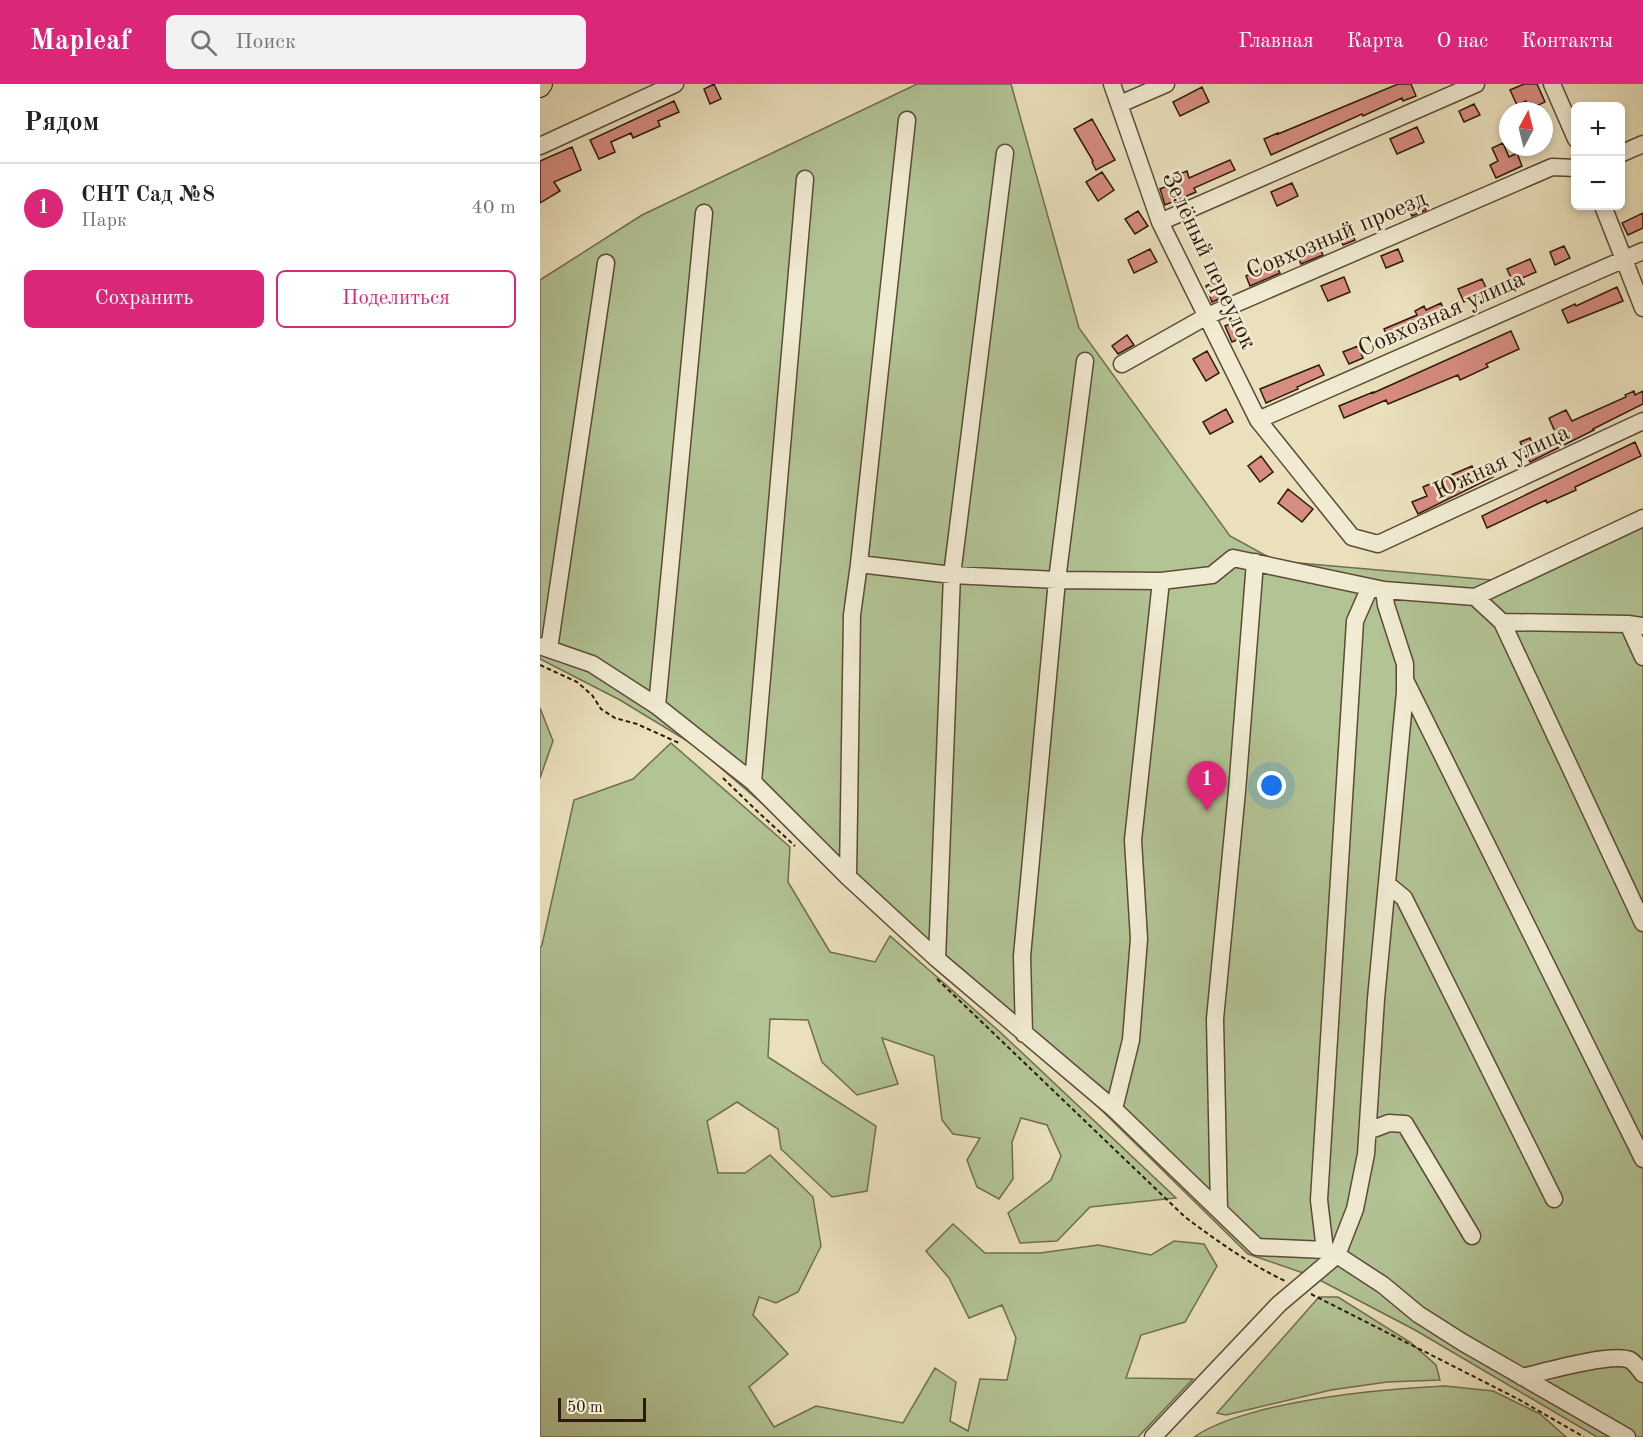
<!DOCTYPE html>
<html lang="ru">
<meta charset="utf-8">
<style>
:root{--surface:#fff;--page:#f2f2f2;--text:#222;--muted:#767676;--line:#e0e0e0;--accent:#db2777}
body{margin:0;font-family:"Old Standard TT",serif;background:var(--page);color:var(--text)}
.controls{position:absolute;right:18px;top:18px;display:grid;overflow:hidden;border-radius:9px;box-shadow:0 3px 9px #0003}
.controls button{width:54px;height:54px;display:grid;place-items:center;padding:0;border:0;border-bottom:2px solid var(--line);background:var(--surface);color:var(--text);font:30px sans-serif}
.compass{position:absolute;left:959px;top:18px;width:54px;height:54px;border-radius:50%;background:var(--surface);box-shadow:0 3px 9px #0003;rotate:7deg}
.scale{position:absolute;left:18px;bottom:15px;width:88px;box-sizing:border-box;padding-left:6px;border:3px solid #2c190a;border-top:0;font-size:16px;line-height:21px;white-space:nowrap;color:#2c190a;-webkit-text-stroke:4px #f1ebd3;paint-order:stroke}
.you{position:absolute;left:732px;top:702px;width:21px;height:21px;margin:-15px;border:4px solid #fff;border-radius:50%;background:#1a73e8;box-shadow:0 0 0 9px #1a73e833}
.badge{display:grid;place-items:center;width:39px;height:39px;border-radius:50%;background:var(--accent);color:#fff;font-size:20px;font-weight:700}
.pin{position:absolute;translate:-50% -50px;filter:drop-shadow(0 2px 3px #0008)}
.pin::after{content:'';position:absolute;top:32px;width:21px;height:18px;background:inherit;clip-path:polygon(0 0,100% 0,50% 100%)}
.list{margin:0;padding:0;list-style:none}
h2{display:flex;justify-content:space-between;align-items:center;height:78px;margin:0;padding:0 24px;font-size:26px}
h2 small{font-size:20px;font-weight:400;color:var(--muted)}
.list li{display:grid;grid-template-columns:39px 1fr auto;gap:18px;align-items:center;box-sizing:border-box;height:90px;padding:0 24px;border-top:2px solid var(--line)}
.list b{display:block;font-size:22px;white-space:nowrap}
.list p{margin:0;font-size:20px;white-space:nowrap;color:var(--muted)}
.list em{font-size:20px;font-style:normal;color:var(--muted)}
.actions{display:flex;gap:12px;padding:18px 24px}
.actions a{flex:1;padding:14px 0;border:2px solid var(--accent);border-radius:9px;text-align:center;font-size:21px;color:var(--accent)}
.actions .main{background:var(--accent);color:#fff}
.icon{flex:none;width:33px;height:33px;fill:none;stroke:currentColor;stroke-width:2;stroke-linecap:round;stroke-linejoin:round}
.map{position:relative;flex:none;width:1103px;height:1353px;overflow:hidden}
header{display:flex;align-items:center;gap:36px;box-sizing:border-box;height:84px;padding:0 30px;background:var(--accent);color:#fff}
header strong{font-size:28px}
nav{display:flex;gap:33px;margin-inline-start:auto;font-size:21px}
.search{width:420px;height:54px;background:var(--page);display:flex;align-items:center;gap:15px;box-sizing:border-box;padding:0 21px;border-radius:9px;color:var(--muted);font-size:22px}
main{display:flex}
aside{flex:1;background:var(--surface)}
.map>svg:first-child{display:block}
</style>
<header>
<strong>Mapleaf</strong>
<div class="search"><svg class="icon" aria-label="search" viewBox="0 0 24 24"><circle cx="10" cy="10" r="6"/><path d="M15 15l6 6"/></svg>Поиск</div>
<nav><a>Главная</a><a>Карта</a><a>О нас</a><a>Контакты</a></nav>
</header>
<main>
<aside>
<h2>Рядом<small></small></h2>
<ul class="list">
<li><span class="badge">1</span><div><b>СНТ Сад №8</b><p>Парк</p></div><em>40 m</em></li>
</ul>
<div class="actions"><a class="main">Сохранить</a><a>Поделиться</a></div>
</aside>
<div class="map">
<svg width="1103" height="1353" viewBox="0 0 1103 1353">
<rect width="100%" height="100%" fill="#eae0bc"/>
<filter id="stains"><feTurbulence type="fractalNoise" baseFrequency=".00333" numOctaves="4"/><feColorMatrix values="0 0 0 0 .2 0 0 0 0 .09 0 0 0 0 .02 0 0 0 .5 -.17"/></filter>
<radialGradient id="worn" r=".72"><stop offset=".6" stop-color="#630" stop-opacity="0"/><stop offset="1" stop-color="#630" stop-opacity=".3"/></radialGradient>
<path fill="#b2c394" stroke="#6f6e4f" stroke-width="1.5" d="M377,0H471L539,244L690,452L736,477L963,497L1103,431V1353H1057L875,1246L772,1192L708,1170L484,950L308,793L154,661L80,616L0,575V196L102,131Z
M0,624L13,657L0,694Z
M131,659L250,763L248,798L290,868L335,878L350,852L460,948L636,1114L550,1123L517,1157L480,1159L468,1129L511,1096L521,1072L507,1041L481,1034L472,1058L473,1095L459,1115L437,1103L427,1076L440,1054L413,1050L402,1036L394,972L342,954L358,1000L317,1011L282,978L268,936L230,935L228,973L336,1042L327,1107L292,1113L241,1065L238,1045L197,1018L167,1037L178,1089H205L230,1071L273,1113L281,1162L258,1208L236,1219L219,1213L213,1231L248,1270L209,1303L234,1343L276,1322L363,1339L395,1284L416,1298L410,1337L428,1347L440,1295L467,1296L476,1254L462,1221L429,1234L409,1194L386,1167L413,1140L445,1169H500L558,1161L611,1171L634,1157L664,1160L677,1182L645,1238L601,1251L586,1294L653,1295L598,1353H0V864L2,861L34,716L93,695Z
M779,1213H798L870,1258L896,1281L900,1296L847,1298L791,1306L686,1331L677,1329Z
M905,1302L953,1307L1000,1330L1026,1353H654C675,1339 697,1333 722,1326C782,1311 843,1305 905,1302Z"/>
<path fill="#d78c80" stroke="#2c190a" stroke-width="1.5" d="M174,0L181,15L170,20L164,5Z
M858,0H871L876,12L863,17L862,14L823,32L822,30L731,71L724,55L738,49V50Z
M984,0H997L1005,18L990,25L986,17L977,21L970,6Z
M662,3L669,18L640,32L633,18Z
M134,17L139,28L118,37L120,42L93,54L91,49L71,58L75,68L59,75L50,56Z
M934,20L940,31L924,38L919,27Z
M552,35L575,76L556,86L552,78L553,77L534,45Z
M877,43L884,58L857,70L850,55Z
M963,59L969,73L977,69L982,82L956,94L950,81L958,77L952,64Z
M32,63L41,86L14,98L20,107L0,119V77Z
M690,76L695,86L654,104L656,108L625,121L620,105L632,100L631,97L636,95L634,92L647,87L649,94Z
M562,88L574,106L558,117L546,98Z
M752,99L758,112L737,122L731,108Z
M879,111L886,126L872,132L865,117Z
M598,127L608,142L595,150L585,135Z
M1103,129V144L1088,151L1082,139Z
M808,141L815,156L803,161L797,146Z
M777,158L783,171L761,180L756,168Z
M1024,162L1030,174L1015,181L1010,168Z
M610,165L617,178L594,189L588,176Z
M858,165L863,177L846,184L841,172Z
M733,174L740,189L710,202L706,192L721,185L718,181Z
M990,175L996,188L973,198L967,185Z
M804,193L810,208L788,217L781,202Z
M681,195L688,211L672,218L666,202Z
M942,195L948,208L924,218L918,205Z
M1077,203L1083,217L1028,239L1022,226L1035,220L1036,222Z
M901,219L905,229L867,246L868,249L849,257L844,245L877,231L875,227L884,222L886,226Z
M700,236L707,252L692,258L685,242Z
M971,247L979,265L946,280L948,283L920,296L918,291L848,320L846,316L804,334L799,322L833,308V309Z
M587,251L594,261L578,270L572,262Z
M818,262L823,274L809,280L803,268Z
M667,267L679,289L666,297L653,275Z
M779,281L784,291L757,303L758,305L726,319L720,305Z
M1094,307L1095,311L1103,307V320L1053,345L1054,346L990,378L980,358L990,354L993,361L1016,350L1009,334L1026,326L1032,337L1086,313L1085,311Z
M686,325L693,338L670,350L663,338Z
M1095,358L1101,372L1035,403L1036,406L1007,419L1006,416L947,444L942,432Z
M721,372L733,388L720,398L708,382Z
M932,382L935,389L948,382L953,393L878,430L872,418L887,412L883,403Z
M748,405L773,425L762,438L738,419Z"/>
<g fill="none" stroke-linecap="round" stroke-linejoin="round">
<defs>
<path id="minor" d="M572,0L620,138L718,336L812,453L838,460L1103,337
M1012,0L1036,55
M580,20L626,0
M0,62L135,0
M1080,70L1103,60
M1063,122L1103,224
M620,138L936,0
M582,280L667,232L1012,83L1036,84
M718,336L1103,167
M319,480L367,36
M844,506L935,513L1103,434
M935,513L962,538L1088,540L1103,542
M962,538L1103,839
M1088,540L1103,573
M0,562L52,580L117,622L213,698L308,793L397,875L574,1025L717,1163L785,1166L797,1171L843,1201L878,1230L922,1258L1087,1353
M9,565L66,179
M866,598L1103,1075
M117,622L164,129
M213,698L265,95
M308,793L312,531L319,480L412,491L517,496L621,497L672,491L693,474L844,506L846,521L865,580V608L836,915L826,1070L815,1125L797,1171L739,1220L613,1353
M847,800L864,814L1014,1115
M397,875L412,491L465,69
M484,950L482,872L517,496L545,277
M574,1025L591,956L599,855L593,756L621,497
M828,1047L849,1039L865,1040L932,1152
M679,1126L675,935L697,707L715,478
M785,1166L779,1116L815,537L830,503
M982,1293C1004,1288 1072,1268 1090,1276C1095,1279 1099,1285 1103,1290"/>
<path id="major" d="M0,3L2,0"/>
</defs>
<use href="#minor" stroke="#5c4b36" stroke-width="19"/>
<use href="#major" stroke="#2c190a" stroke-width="22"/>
<path stroke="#2c190a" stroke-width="2" stroke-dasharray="4.5 3" stroke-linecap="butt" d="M0,581L37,598L52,611L61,625L75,634L97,640L139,659
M183,694L218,728L255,762
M397,895L645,1133C677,1157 708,1179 745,1197
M771,1210L978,1315L1044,1353"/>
<use href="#minor" stroke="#f1ebd3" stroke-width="16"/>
<use href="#major" stroke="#eae0bc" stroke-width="20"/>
</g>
<g text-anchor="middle" stroke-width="5" stroke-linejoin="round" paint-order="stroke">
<g font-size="24" fill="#2c190a" stroke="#f1ebd3">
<text transform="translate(796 150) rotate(-23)" y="8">Совхозный проезд</text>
<text transform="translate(670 176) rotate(65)" y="8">Зелёный переулок</text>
<text transform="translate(901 229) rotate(-24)" y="8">Совхозная улица</text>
<text transform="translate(961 377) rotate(-25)" y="8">Южная улица</text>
</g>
</g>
<rect width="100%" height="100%" filter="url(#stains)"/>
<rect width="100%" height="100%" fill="url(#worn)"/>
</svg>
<div class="controls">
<button>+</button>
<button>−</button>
</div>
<svg class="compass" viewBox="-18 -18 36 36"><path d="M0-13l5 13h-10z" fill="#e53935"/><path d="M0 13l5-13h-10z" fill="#767676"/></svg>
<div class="scale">50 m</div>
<div class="you"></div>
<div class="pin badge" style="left:667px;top:727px">1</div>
</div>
</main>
